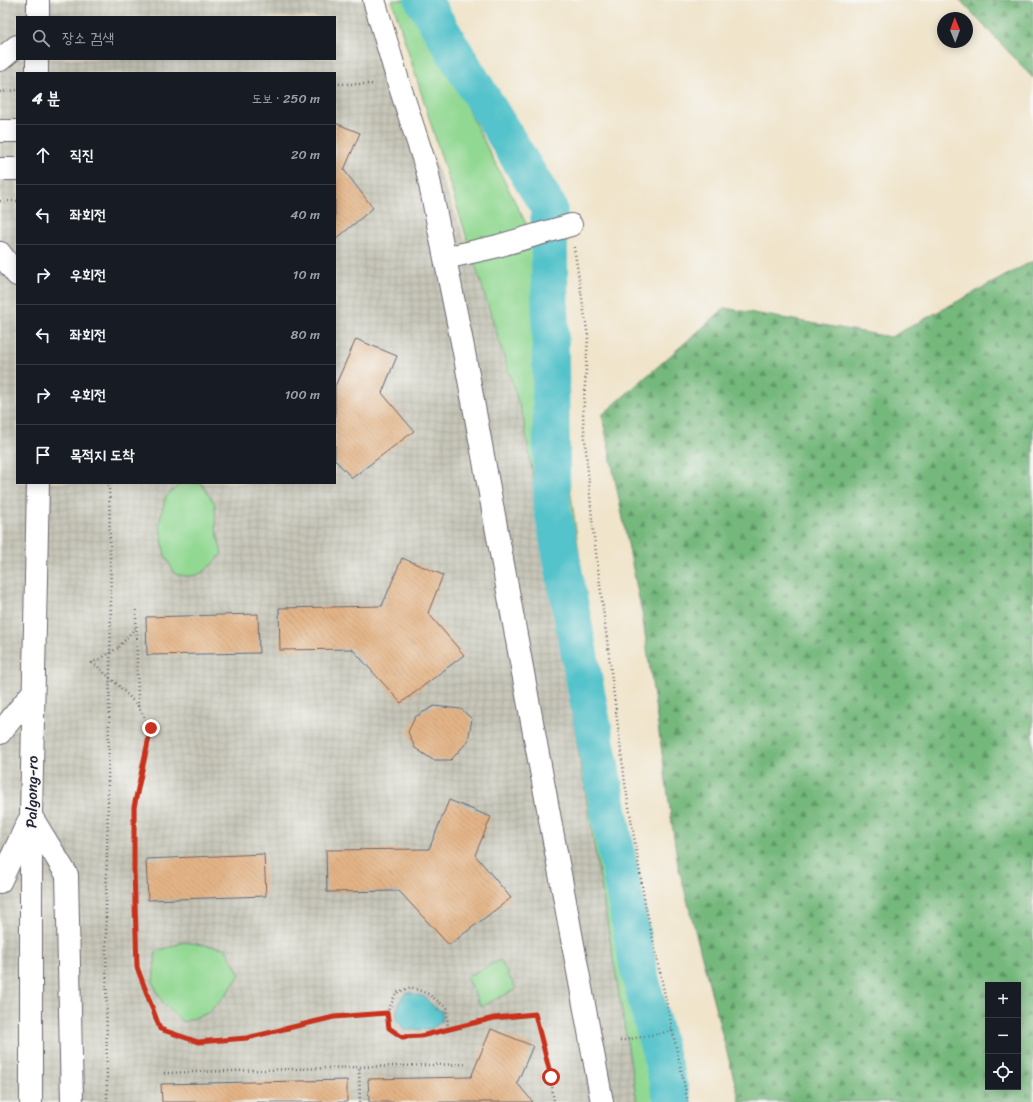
<!DOCTYPE html>
<html lang="ko">
<meta charset="utf-8">
<style>
:root{--surface:#171b24;--page:#242831;--text:#f1f3f6;--muted:#9ea1a6;--line:#363941}
body{margin:0;font-family:Sriracha,"Poor Story",sans-serif;background:var(--page);color:var(--text)}
.controls{position:absolute;right:12px;bottom:12px;display:grid;overflow:hidden;border-radius:0px;box-shadow:0 2px 10px #0003}
.controls button{width:36px;height:36px;display:grid;place-items:center;padding:0;border:0;border-bottom:1px solid var(--line);background:var(--surface);color:var(--text);font:20px sans-serif}
.compass{position:absolute;left:937px;top:12px;width:36px;height:36px;border-radius:50%;background:var(--surface);box-shadow:0 2px 10px #0003;rotate:359deg}
.stop{position:absolute;width:12px;height:12px;margin:-9px;border:3px solid #c8321e;border-radius:50%;background:#fff}
.stop.end{background:#c8321e;border-color:#fff;box-shadow:0 1px 4px #0008}
.list{margin:0;padding:0;list-style:none}
h2{display:flex;justify-content:space-between;align-items:center;height:52px;margin:0;padding:0 16px;font-size:17px}
h2 small{font-size:13px;font-weight:400;color:var(--muted)}
.list li{display:grid;grid-template-columns:26px 1fr auto;gap:12px;align-items:center;box-sizing:border-box;height:60px;padding:0 16px;border-top:1px solid var(--line)}
.list b{display:block;font-size:15px;white-space:nowrap}
.list em{font-size:13px;font-style:normal;color:var(--muted)}
.icon{flex:none;width:22px;height:22px;fill:none;stroke:currentColor;stroke-width:2;stroke-linecap:round;stroke-linejoin:round}
.map{position:relative;flex:none;width:1033px;height:1102px;overflow:hidden}
.search{position:absolute;background:var(--surface);box-shadow:0 2px 10px #0003;left:16px;top:16px;width:320px;height:44px;display:flex;align-items:center;gap:10px;box-sizing:border-box;padding:0 14px;border-radius:0px;color:var(--muted);font-size:15px}
.panel{position:absolute;background:var(--surface);box-shadow:0 2px 10px #0003;left:16px;top:72px;width:320px;height:412px;border-radius:0px}
.map>svg:first-child{display:block}
</style>
<div class="map">
<svg width="1033" height="1102" viewBox="0 0 1033 1102">
<defs>
<pattern id="industrial-grid" width="8" height="8" patternUnits="userSpaceOnUse"><rect width="8" height="8" fill="#c6c5b8"/><path d="M0 4h8M4 0v8" fill="none" stroke="#aaa99f"/></pattern>
<pattern id="forest-firs" width="22" height="20" patternUnits="userSpaceOnUse"><rect width="22" height="20" fill="#74b87c"/><path d="M5 1l3.5 6h-7zM16 11l3.5 6h-7z" fill="#5f9567"/></pattern>
<pattern id="building-back-hatch" width="6" height="6" patternUnits="userSpaceOnUse"><rect width="6" height="6" fill="#e3b486"/><path d="M-1 5l2 2M0 0l6 6M5-1l2 2" fill="none" stroke="#c29a75"/></pattern>
</defs>
<rect width="100%" height="100%" fill="#f6f6f2"/>
<filter id="ink" filterUnits="userSpaceOnUse"><feTurbulence type="fractalNoise" baseFrequency=".025" numOctaves="2"/><feDisplacementMap in="SourceGraphic" scale="8" xChannelSelector="R" yChannelSelector="G"/><feConvolveMatrix kernelMatrix="1 2 1 2 8 2 1 2 1" color-interpolation-filters="sRGB"/></filter>
<filter id="wash" filterUnits="userSpaceOnUse"><feTurbulence type="fractalNoise" baseFrequency=".012" numOctaves="4" result="noise"/><feDisplacementMap in="SourceGraphic" scale="16" xChannelSelector="R" yChannelSelector="G"/><feGaussianBlur stdDeviation="0.9" result="paint"/><feColorMatrix in="noise" values="0 0 0 0 0 0 0 0 0 0 0 0 0 0 0 0 0 1.4 0 .05"/><feComposite in="paint" operator="in"/></filter>
<g filter="url(#wash)">
<rect width="100%" height="100%" fill="#f0e4cb"/>
<path fill="url(#industrial-grid)" fill-rule="evenodd" d="M0,0H373L470,252L523,417L648,1102H0ZM17,17H335V59H17ZM17,73H335V483H17Z"/>
<path fill="#91d892" stroke="#5a7d66" d="M392,0H408L450,74L537,245L620,853L687,1102H637L523,417Z
M181,483H201L215,504L216,528L222,554C205,570 201,581 175,574L165,555L159,523L166,496Z
M184,942L225,948L240,975L225,996L208,1013L183,1022L163,1003L153,983L156,952Z
M500,960L516,989L481,1007L466,977Z"/>
<path fill="url(#forest-firs)" stroke="#4b6d5c" fill-rule="evenodd" d="M960,0H1033V78Z
M1033,261V1102H740L678,865L642,613L602,415L725,308L891,337ZM988,985H1018V1087H988Z"/>
<path fill="#55c3cb" stroke="#3c7283" d="M407,992L424,997L435,1008L442,1011V1021L431,1029L405,1030L396,1019L399,1002Z"/>
<g fill="none" stroke-linecap="round" stroke-linejoin="round">
<path stroke="#55c3cb" stroke-width="37" d="M423,0L549,208L552,508L639,972L673,1102"/>
</g>
<g id="blocks">
<path fill="url(#building-back-hatch)" d="M335,123L360,133L344,170L373,208L335,240Z
M356,339L397,356L382,393L414,431L352,478L335,460V386Z
M402,558L443,575L428,613L464,655L401,703L352,649L280,650L279,608L382,606Z
M258,614L259,653L147,655L146,617Z
M434,706L461,709L472,719L468,741L451,760H433L415,748L408,732L415,717Z
M449,800L491,817L475,855L511,898L449,945L399,891L327,892L326,850L429,849Z
M264,854L266,896L148,900L146,859Z
M491,1029L533,1046L517,1083L533,1102H369L368,1079L471,1077Z
M347,1080V1102H162L161,1084Z"/>
</g>
</g>
<g filter="url(#ink)">
<use href="#blocks" fill-opacity="0" stroke="#6a666d" stroke-width="1"/>
<g fill="none" stroke-linecap="round" stroke-linejoin="round">
<defs>
<path id="minor" d="M374,0L399,84L427,170L463,347L602,1102
M445,258L494,247L571,225"/>
<path id="major" d="M38,17V0
M37,73V59
M0,733L33,692
M31,816L67,875L72,1102
M0,882L28,822
M31,1102V816L38,483"/>
<path id="highway" d="M0,60L17,46
M0,131H17
M0,169H17
M0,253L17,275"/>
</defs>
<use href="#minor" stroke="#6a666d" stroke-width="24"/>
<use href="#major" stroke="#6a666d" stroke-width="24"/>
<use href="#highway" stroke="#6a666d" stroke-width="24"/>
<path stroke="#6a666d" stroke-width="2.5" stroke-dasharray="1 3" stroke-linecap="butt" d="M335,84H373
M0,92L17,90
M0,201H17
M574,247L588,337L583,417L593,529L625,783L645,903L688,1102
M136,610L138,706L151,728L135,807L134,869L137,967L160,1029L198,1042L247,1038L334,1017L387,1013L396,993L411,987L428,994L447,1008L448,1030L421,1036L402,1037L389,1028L387,1013
M119,647L135,628
M91,663L100,659
M92,663L98,667
M121,688L138,706
M448,1030L494,1018L535,1014L551,1077L554,1102
M620,1041L672,1031
M164,1073L359,1067
M107,1102L106,915L111,600L109,483
M360,1102L359,1067L466,1064"/>
<use href="#minor" stroke="#fff" stroke-width="22"/>
<use href="#major" stroke="#fff" stroke-width="22"/>
<use href="#highway" stroke="#fff" stroke-width="22"/>
<path stroke="#6a666d" stroke-width="2.5" stroke-dasharray="1 3" stroke-linecap="butt" d="M100,659L119,647
M98,667L121,688"/>
</g>
</g>
<g fill="none" stroke-linecap="round" stroke-linejoin="round" filter="url(#ink)">
<path stroke="#c8321e" stroke-width="5" d="M151,728L134,807V869L137,967L160,1029L198,1042L247,1038L334,1017L387,1013L389,1028L402,1037L421,1036L494,1018L535,1014L551,1077"/>
</g>
<g text-anchor="middle" stroke-width="3" stroke-linejoin="round" paint-order="stroke">
<g font-size="15" fill="#22223b" stroke="#f6f6f2">
<text transform="translate(32 792) rotate(-89)" y="5">Palgong-ro</text>
</g>
</g>
</svg>
<div class="controls">
<button>+</button>
<button>−</button>
<button><svg class="icon" aria-label="locate" viewBox="0 0 24 24"><circle cx="12" cy="12" r="6"/><path d="M12 2v4M12 18v4M2 12h4M18 12h4"/></svg></button>
</div>
<svg class="compass" viewBox="-18 -18 36 36"><path d="M0-13l5 13h-10z" fill="#e53935"/><path d="M0 13l5-13h-10z" fill="#9ea1a6"/></svg>
<div class="stop" style="left:551px;top:1077px"></div>
<div class="stop end" style="left:151px;top:728px"></div>
<div class="search"><svg class="icon" aria-label="search" viewBox="0 0 24 24"><circle cx="10" cy="10" r="6"/><path d="M15 15l6 6"/></svg>장소 검색</div>
<section class="panel">
<h2>4 분<small>도보 · 250 m</small></h2>
<ul class="list">
<li><svg class="icon" aria-label="ahead" viewBox="0 0 24 24"><path d="M12 20V5M6 11l6-6 6 6"/></svg><div><b>직진</b></div><em>20 m</em></li>
<li><svg class="icon" aria-label="left" viewBox="0 0 24 24"><path d="M17 20v-9H6M10 6l-5 5 5 5"/></svg><div><b>좌회전</b></div><em>40 m</em></li>
<li><svg class="icon" aria-label="right" viewBox="0 0 24 24"><path d="M7 20v-9h11M14 6l5 5-5 5"/></svg><div><b>우회전</b></div><em>10 m</em></li>
<li><svg class="icon" aria-label="left" viewBox="0 0 24 24"><path d="M17 20v-9H6M10 6l-5 5 5 5"/></svg><div><b>좌회전</b></div><em>80 m</em></li>
<li><svg class="icon" aria-label="right" viewBox="0 0 24 24"><path d="M7 20v-9h11M14 6l5 5-5 5"/></svg><div><b>우회전</b></div><em>100 m</em></li>
<li><svg class="icon" aria-label="arrive" viewBox="0 0 24 24"><path d="M6 21V4h12l-3 4 3 4H6"/></svg><div><b>목적지 도착</b></div></li>
</ul>
</section>
</div>
